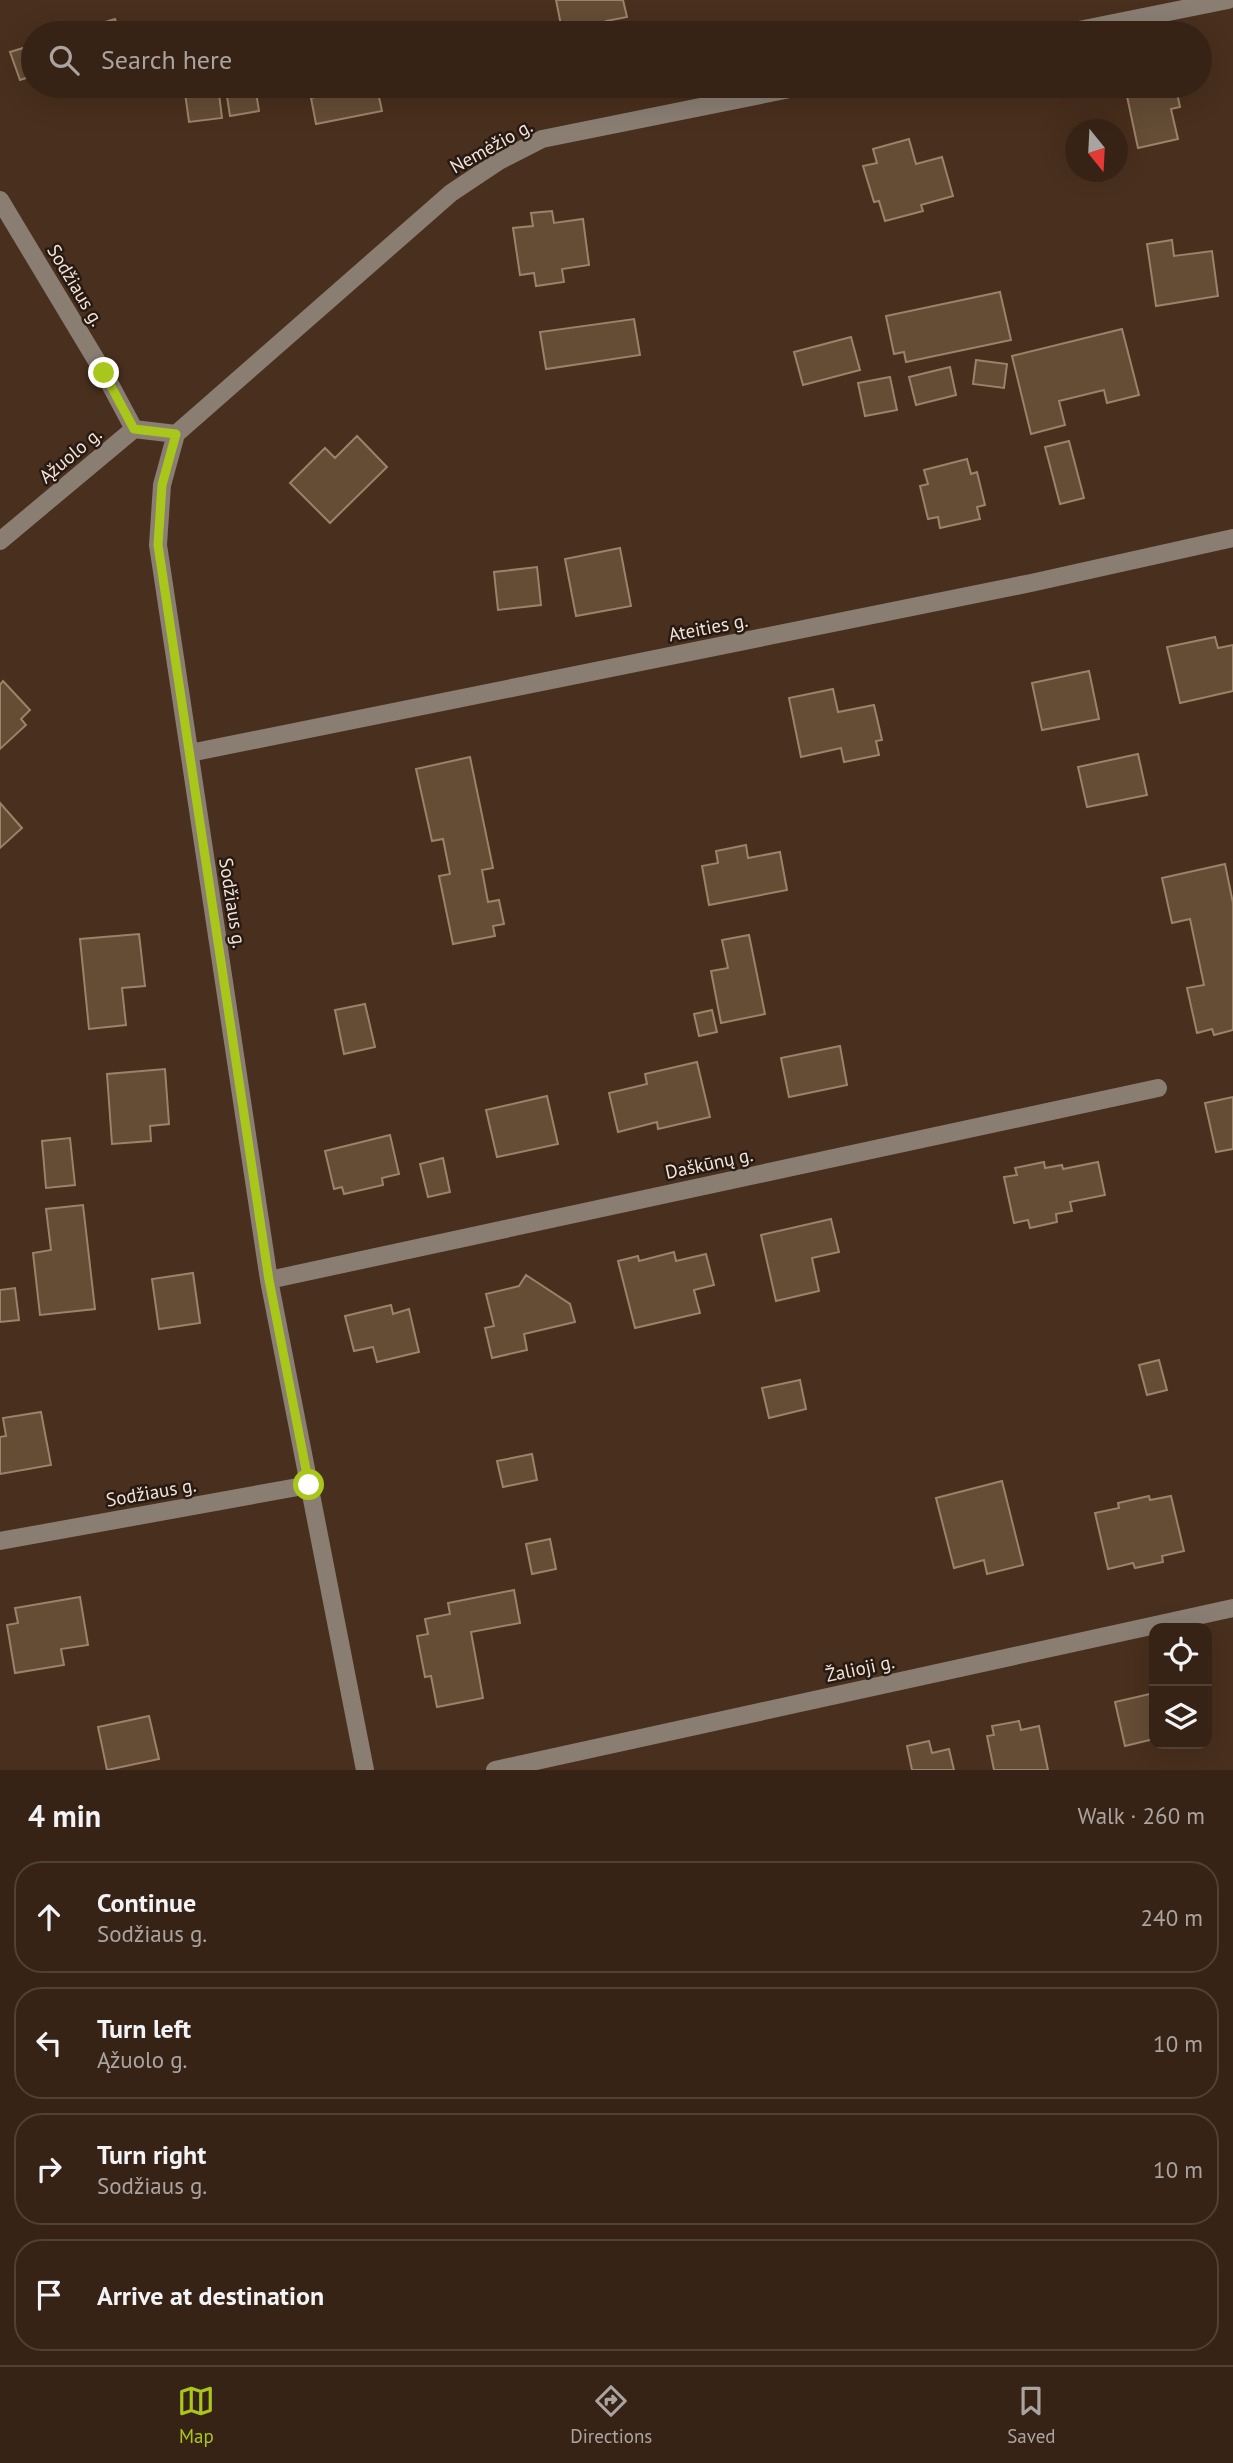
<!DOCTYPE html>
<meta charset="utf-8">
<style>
:root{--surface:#372316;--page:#422f23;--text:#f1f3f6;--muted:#aaa4a1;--line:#514035;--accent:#a9c71b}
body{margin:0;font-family:"PT Sans",sans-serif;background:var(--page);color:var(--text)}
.controls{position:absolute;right:21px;bottom:21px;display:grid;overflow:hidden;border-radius:14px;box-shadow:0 7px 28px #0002}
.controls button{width:63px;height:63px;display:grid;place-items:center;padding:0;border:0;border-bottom:2px solid var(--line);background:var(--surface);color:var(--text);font:35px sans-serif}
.compass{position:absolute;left:1065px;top:119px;width:63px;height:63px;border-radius:50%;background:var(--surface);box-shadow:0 7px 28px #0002;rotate:162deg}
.stop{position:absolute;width:21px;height:21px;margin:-16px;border:5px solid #a9c71b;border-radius:50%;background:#fff}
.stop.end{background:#a9c71b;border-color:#fff;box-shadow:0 2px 7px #0008}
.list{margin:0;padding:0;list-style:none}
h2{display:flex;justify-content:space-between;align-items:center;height:91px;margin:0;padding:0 28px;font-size:30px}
h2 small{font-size:23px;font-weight:400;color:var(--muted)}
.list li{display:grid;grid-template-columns:46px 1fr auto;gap:21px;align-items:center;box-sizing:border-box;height:112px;margin:0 14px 14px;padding:0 14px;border:2px solid var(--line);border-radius:28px}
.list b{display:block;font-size:26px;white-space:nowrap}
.list p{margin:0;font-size:23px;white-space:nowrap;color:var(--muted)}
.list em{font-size:23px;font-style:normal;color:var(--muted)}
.icon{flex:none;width:38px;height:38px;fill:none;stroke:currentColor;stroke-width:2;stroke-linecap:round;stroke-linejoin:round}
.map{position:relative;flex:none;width:1233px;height:1770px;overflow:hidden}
.search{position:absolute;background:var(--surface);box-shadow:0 7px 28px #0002;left:21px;right:21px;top:21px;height:77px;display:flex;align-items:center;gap:18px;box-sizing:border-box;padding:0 24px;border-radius:38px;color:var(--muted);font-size:26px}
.sheet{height:595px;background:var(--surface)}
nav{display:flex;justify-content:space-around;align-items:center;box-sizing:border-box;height:98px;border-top:2px solid var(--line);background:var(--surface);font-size:19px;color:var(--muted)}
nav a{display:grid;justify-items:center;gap:4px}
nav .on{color:var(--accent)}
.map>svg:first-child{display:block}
</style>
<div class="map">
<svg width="1233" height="1770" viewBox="0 0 1233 1770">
<rect width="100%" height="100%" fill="#492f1d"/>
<path fill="#644c35" stroke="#9c8269" stroke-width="2" d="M556,0H623L627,17L606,21L608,30L586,33L584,25L562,30Z
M115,19L119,33H106L102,23Z
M23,48L32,76L20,80L10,52Z
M184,86H218L222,118L189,122Z
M255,86L259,111L230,116L226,90Z
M318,86H390L392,94L379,97L382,111L316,124L311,98L320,96Z
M1167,86L1168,90L1176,88L1180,107L1171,109L1178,139L1138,148L1125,87Z
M909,139L916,164L942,157L953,196L921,205L923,211L885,221L879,201L874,202L863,166L877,163L873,149Z
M552,211L554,223L583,219L589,265L562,269L564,282L536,286L534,273L520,275L513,228L533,226L531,213Z
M1172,240L1174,256L1212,251L1218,296L1156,306L1147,244Z
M1000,292L1011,340L906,362L904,352L894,354L886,316Z
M634,319L640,355L546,369L540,332Z
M1122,329L1139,395L1107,403L1104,390L1059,401L1065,425L1031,434L1012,356Z
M851,337L860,370L803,385L794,352Z
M976,360L1007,364L1004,388L973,384Z
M950,367L956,395L916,405L909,377Z
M890,377L897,410L865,416L858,383Z
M357,436L387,467L330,523L290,483L325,448L335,458Z
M1069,441L1084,498L1060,504L1045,447Z
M967,459L971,474L977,472L985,505L977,507L980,519L940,528L938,517L928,519L920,486L928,484L924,470Z
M620,548L631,606L576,616L565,559Z
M537,567L541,605L498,610L494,572Z
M1215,637L1218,648L1233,645V691L1180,703L1167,647Z
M1089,671L1099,719L1042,730L1032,683Z
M3,681L30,710L21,719L26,725L0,749V685Z
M833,689L838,712L874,705L882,740L876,741L879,755L844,762L841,748L801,757L789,698Z
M1138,754L1147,795L1087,807L1078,767Z
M470,757L493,868L482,870L488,902L499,900L504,924L493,926L495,936L453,944L439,876L450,874L443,839L432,841L416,769Z
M0,803L22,828L0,848Z
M746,845L748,858L780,852L787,890L709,905L702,866L718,863L716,851Z
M1225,864L1233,903V1030L1214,1035L1212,1029L1197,1033L1187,988L1204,985L1190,919L1172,923L1162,878Z
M139,934L145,986L122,988L126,1025L89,1029L80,939Z
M749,935L765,1014L721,1023L711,971L728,968L722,940Z
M365,1004L375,1047L344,1054L335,1010Z
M712,1010L717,1032L699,1036L694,1014Z
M840,1046L847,1085L789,1097L781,1058Z
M697,1062L710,1117L658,1129L657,1122L618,1132L609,1093L647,1084L645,1074Z
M165,1069L169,1124L150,1126L151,1141L112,1144L107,1074Z
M547,1096L558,1144L497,1157L486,1110Z
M1233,1097V1149L1216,1152L1205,1103Z
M390,1135L399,1174L382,1178L383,1185L344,1194L342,1187L334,1189L325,1151Z
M70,1138L75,1185L46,1188L42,1141Z
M443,1158L450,1192L428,1197L420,1164Z
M1044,1162L1045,1168L1062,1165L1063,1169L1098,1162L1105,1195L1070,1202L1072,1211L1056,1214L1057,1222L1030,1228L1028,1220L1014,1223L1004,1177L1017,1175L1015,1168Z
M83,1205L95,1309L40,1315L33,1253L51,1250L46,1209Z
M831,1219L839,1252L812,1258L819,1291L776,1301L761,1235Z
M674,1252L676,1261L706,1254L714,1285L694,1290L700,1313L635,1328L618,1261L638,1256L639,1261Z
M193,1273L200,1323L159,1329L152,1279Z
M526,1275L570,1304L575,1322L524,1334L527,1350L492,1358L485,1328L494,1326L486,1294L519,1286Z
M15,1288L19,1320L0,1322V1290Z
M391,1305L393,1314L409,1309L419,1352L377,1362L373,1347L354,1351L345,1316Z
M1159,1360L1167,1390L1147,1395L1139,1365Z
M800,1380L806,1409L769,1418L762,1388Z
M41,1412L51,1465L0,1474V1437L6,1436L3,1418Z
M532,1454L537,1480L503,1487L497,1461Z
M1002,1481L1023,1565L987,1574L984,1560L954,1568L936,1498Z
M1149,1496L1150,1500L1171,1496L1184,1551L1162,1556L1163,1562L1135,1568L1133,1563L1108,1569L1095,1513L1119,1508L1118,1503Z
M550,1539L556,1569L532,1574L526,1544Z
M514,1590L520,1623L471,1632L483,1698L437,1707L431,1676L425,1677L417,1636L428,1634L425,1619L450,1614L448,1603Z
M80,1597L88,1645L61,1649L64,1665L15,1673L7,1625L18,1623L15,1608Z
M1154,1693V1739L1125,1746L1115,1702Z
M149,1716L159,1759L107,1770L98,1727Z
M1019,1721L1021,1730L1039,1726L1048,1770H994L987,1736L994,1735L992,1726Z
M929,1741L932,1753L949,1749L954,1770H912L907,1746Z"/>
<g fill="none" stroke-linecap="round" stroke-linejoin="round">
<path stroke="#8a7e73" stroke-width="18" d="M1064,33L1228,0
M0,200L104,373L134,429
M0,541L134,429L176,434
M190,753L1031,583L1233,538
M269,1280L1158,1088
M0,1541L309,1485
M365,1770L269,1280L158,545L162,485L176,434L451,193L499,161L542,139L805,86
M495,1770L1233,1608"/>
</g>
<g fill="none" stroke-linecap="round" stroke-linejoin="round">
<path stroke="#a9c71b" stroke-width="9" d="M104,373L134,429L176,434L162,485L158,545L269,1280L309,1485"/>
</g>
<g text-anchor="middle" stroke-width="5" stroke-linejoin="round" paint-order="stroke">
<g font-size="19" fill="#f3e2d7" stroke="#261a12">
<text transform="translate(491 146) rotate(-29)" y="7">Nemėžio g.</text>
<text transform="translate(76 285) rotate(59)" y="7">Sodžiaus g.</text>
<text transform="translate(70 455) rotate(-40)" y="7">Ąžuolo g.</text>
<text transform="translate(708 627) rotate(-11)" y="7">Ateities g.</text>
<text transform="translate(233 903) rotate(81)" y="7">Sodžiaus g.</text>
<text transform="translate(709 1163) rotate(-12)" y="7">Daškūnų g.</text>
<text transform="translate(151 1492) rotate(-10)" y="7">Sodžiaus g.</text>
<text transform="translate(860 1668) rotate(-12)" y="7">Žalioji g.</text>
</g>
</g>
</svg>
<div class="controls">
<button><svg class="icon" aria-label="locate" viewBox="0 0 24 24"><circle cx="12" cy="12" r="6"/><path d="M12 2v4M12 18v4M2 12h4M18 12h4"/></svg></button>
<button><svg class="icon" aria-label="layers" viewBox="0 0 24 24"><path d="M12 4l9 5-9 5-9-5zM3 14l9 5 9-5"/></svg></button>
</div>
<svg class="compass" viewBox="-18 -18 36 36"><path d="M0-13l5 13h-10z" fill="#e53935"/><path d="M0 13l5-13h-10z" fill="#aaa4a1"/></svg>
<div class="stop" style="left:309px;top:1485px"></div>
<div class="stop end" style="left:104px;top:373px"></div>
<div class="search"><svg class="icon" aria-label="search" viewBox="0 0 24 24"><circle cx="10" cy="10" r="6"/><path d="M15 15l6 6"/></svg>Search here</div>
</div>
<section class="sheet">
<h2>4 min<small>Walk · 260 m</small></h2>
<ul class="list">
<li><svg class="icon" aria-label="ahead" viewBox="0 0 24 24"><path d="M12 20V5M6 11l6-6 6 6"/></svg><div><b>Continue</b><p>Sodžiaus g.</p></div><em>240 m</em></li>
<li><svg class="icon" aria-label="left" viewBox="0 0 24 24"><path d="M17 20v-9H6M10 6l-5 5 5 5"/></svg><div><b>Turn left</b><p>Ąžuolo g.</p></div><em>10 m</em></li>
<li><svg class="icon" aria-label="right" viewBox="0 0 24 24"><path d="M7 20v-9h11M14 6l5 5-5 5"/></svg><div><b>Turn right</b><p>Sodžiaus g.</p></div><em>10 m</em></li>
<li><svg class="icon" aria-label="arrive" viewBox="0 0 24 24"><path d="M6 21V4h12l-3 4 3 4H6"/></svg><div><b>Arrive at destination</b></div></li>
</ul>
</section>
<nav>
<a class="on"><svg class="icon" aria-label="map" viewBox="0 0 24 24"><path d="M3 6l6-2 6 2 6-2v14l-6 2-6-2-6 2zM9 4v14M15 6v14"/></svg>Map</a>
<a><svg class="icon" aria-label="directions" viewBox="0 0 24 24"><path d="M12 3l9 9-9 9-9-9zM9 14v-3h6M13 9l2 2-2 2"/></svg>Directions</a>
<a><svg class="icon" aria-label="saved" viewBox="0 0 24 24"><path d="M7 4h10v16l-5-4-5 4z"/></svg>Saved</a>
</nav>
